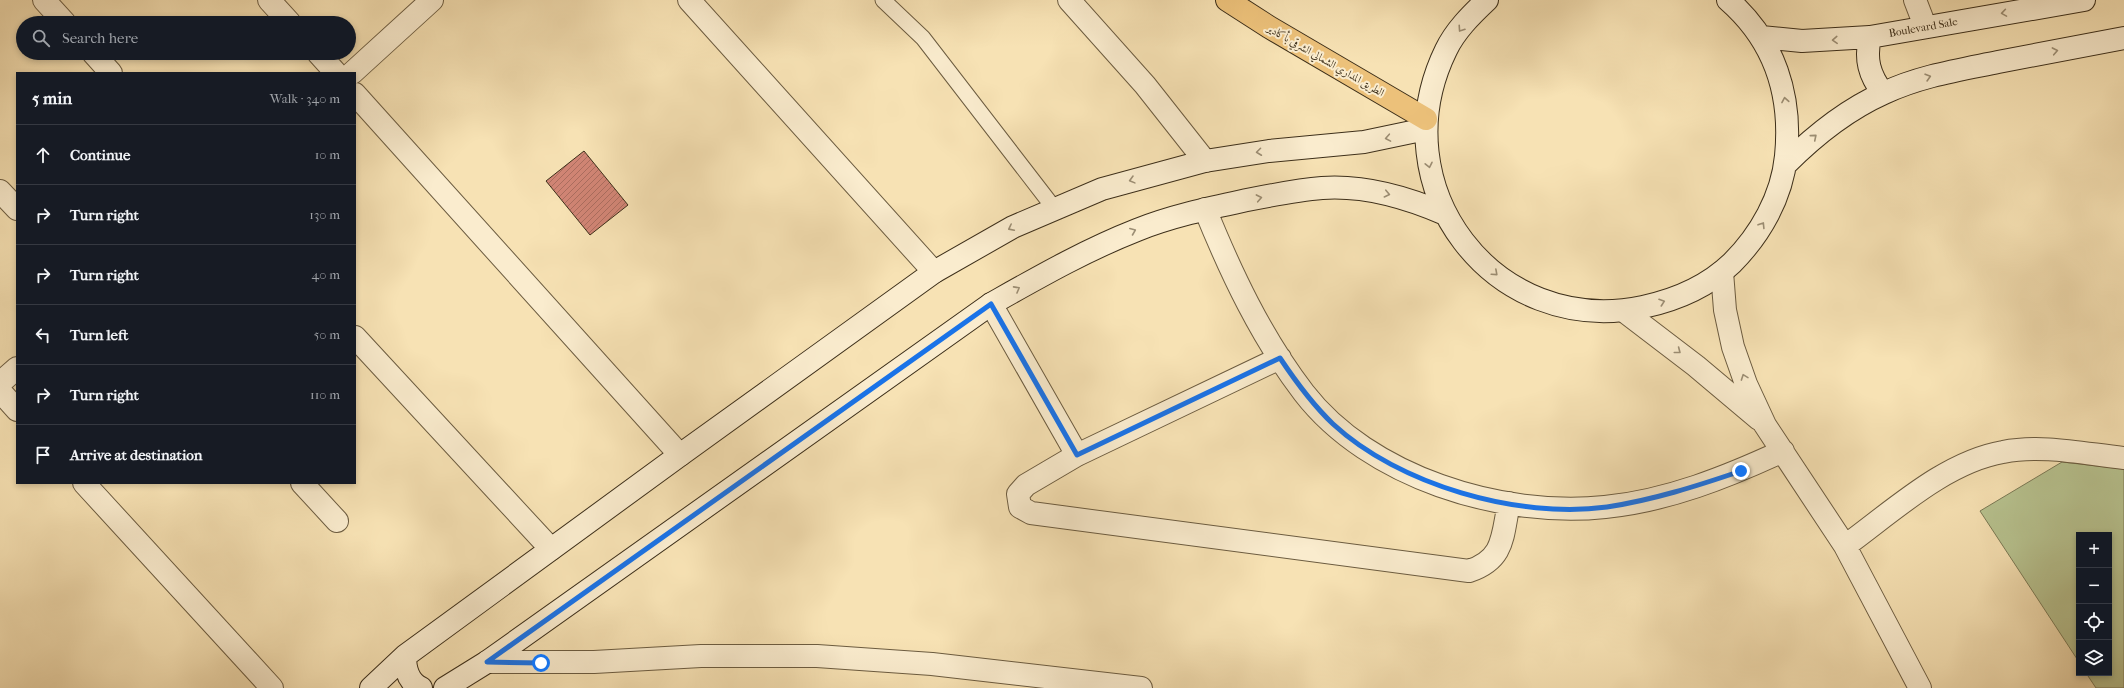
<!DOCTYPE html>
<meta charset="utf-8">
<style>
:root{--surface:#171b24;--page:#242831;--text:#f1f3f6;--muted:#9ea1a6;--line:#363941}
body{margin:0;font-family:"IM FELL French Canon",Amiri,serif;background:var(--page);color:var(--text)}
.controls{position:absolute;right:12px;bottom:12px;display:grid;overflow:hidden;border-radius:0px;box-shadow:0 2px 6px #0003}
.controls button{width:36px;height:36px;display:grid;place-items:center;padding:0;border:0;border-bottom:1px solid var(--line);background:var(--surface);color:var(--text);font:20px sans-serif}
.stop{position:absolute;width:12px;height:12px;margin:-9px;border:3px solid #1a73e8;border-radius:50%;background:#fff}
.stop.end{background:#1a73e8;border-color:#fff;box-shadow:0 1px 4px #0008}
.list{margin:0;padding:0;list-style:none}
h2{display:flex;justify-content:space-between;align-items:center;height:52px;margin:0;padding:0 16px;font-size:17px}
h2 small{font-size:13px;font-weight:400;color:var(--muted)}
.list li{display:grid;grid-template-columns:26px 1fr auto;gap:12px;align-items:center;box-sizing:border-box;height:60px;padding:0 16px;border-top:1px solid var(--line)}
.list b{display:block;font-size:15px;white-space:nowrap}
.list em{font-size:13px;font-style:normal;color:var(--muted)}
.icon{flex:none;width:22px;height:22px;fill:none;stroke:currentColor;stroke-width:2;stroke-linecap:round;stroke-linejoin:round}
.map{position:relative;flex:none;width:2124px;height:688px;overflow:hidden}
.search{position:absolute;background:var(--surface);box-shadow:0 2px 6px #0003;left:16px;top:16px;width:340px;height:44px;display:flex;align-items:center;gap:10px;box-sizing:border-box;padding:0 14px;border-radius:22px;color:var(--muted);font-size:15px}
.panel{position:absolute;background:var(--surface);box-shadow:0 2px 6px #0003;left:16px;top:72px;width:340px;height:412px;border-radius:0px}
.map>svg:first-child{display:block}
</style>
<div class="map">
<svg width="2124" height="688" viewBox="0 0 2124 688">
<defs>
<pattern id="building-hatch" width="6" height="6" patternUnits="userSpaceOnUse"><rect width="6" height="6" fill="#d18575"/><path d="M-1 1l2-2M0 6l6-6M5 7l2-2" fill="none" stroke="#ab6d5f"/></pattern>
</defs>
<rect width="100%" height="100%" fill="#f7e2b4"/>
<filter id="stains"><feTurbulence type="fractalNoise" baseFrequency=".005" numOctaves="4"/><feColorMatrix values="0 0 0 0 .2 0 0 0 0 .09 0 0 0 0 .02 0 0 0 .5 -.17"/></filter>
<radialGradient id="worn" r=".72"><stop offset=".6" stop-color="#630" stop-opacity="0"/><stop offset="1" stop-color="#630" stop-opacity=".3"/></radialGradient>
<path fill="#b8c491" stroke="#7a7a56" d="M2062,462L2124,469V688H2096L2086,673H2109V535H2079V662L1980,511Z"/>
<path fill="url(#building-hatch)" stroke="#3d2f1a" d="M584,151L628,205L590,235L546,181Z"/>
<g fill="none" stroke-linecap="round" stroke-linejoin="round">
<defs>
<path id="lane" d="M883,0L923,38L1054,208"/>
<path id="street" d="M44,0L65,23
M269,0L290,23
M689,0L934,272
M1069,0L1145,85L1205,161
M1915,0L1925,26
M93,53L111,73
M318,53L336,73
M352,73L432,0
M355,94L680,455
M0,191L17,209
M1205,209C1231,273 1261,337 1304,393C1369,477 1501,518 1605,507C1667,501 1727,477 1783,451
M1722,272L1725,310L1733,347L1746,384L1765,425L1845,546L1920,688
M991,304L1077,455
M1624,311L1696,366L1759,419
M355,337L551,549
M1280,358L1077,455L1026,485L1018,494L1020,507L1031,513L1469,571C1505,559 1502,536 1509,503
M0,383L17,368
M0,391L17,410
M84,483L272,688
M302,483L337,521
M1845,546C1892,512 1945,462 2003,452C2042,444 2085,454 2124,458
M487,662H594L701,656H817L932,664L1141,688"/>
<path id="secondary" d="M1487,0C1471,15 1455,31 1446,50C1379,187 1494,338 1643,307C1676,300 1708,286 1732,263C1760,235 1782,197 1786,156C1792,96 1775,41 1728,0
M1761,37L1802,41L1870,37L2084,0
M1870,37C1865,59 1869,75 1883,93
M1786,164C1815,135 1846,110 1884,93C1920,76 1959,70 1998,62C2040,54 2082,46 2124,38
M405,656C405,669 408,682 421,688
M371,688L405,656L680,455L934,272L1013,227L1102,189L1205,161L1269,151L1364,142L1426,129
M445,688L487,662L991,304C1039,277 1086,250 1137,230C1172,216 1210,208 1247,200C1272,195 1297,190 1322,188C1364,185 1406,197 1445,214"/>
<path id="highway" d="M1227,0L1269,27L1426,119"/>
</defs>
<use href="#lane" stroke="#6c5c40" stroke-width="17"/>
<use href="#street" stroke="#6c5c40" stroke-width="24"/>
<use href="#secondary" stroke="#3d2f1a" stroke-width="24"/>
<use href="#highway" stroke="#3d2f1a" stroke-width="24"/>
<use href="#lane" stroke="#faecce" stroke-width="15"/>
<use href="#street" stroke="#faecce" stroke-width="22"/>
<use href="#secondary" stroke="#faecce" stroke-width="22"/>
<use href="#highway" stroke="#ecc17a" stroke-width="22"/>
</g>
<defs><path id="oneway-chevron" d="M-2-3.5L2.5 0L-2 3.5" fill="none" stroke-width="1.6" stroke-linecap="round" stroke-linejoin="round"/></defs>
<g stroke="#9c8e74">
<use href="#oneway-chevron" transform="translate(2004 13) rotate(171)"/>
<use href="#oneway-chevron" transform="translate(1461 29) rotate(124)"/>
<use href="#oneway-chevron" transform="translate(1835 40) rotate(177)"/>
<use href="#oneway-chevron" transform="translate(2055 51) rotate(-11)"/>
<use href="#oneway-chevron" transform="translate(1928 77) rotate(-16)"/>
<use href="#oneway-chevron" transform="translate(1785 100) rotate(-100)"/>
<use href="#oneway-chevron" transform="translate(1814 137) rotate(-40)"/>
<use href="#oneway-chevron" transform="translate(1388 138) rotate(170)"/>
<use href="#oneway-chevron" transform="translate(1259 152) rotate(173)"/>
<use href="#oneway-chevron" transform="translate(1429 165) rotate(78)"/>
<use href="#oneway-chevron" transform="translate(1132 180) rotate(165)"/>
<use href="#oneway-chevron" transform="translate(1387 194) rotate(13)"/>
<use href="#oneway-chevron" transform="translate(1259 198) rotate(-11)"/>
<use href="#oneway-chevron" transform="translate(1762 225) rotate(-58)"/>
<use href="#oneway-chevron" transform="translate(1011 228) rotate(153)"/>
<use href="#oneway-chevron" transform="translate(1133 231) rotate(-22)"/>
<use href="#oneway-chevron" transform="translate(1495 273) rotate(42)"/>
<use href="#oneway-chevron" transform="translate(1017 289) rotate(-29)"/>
<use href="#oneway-chevron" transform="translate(1662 302) rotate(-19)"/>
<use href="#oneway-chevron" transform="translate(1678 351) rotate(38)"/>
<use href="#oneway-chevron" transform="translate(1744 377) rotate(-110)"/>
</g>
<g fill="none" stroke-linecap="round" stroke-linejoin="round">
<path stroke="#1a73e8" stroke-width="5" d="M541,663L487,662L991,304L1077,455L1280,358C1296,382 1312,404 1333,424C1399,485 1518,519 1607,507C1653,500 1697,486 1741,471"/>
</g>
<g text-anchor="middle" stroke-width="4" stroke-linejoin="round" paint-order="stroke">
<g font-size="11" fill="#3d2f1a" stroke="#faecce">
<text transform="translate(1923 27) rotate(-10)" y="4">Boulevard Sale</text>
<text transform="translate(1326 60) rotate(30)" y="4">الطريق المداري الشمالي الشرقي بأكادير</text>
</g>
</g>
<rect width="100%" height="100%" filter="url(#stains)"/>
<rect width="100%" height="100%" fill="url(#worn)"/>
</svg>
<div class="controls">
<button>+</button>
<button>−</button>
<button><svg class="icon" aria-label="locate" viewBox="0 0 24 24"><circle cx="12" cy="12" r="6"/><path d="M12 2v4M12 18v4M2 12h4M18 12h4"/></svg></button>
<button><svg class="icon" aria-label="layers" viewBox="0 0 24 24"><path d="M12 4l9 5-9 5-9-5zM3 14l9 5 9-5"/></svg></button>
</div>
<div class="stop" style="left:541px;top:663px"></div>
<div class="stop end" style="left:1741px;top:471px"></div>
<div class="search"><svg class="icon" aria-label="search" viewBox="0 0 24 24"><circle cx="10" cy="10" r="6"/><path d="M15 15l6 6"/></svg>Search here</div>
<section class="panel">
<h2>5 min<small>Walk · 340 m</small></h2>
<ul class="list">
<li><svg class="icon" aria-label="ahead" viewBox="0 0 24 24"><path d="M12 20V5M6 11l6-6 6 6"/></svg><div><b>Continue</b></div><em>10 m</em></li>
<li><svg class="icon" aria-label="right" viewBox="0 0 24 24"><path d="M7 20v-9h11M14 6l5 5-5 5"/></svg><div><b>Turn right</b></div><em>130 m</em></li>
<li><svg class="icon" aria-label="right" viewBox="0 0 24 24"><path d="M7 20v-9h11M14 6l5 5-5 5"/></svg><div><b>Turn right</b></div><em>40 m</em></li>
<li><svg class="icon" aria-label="left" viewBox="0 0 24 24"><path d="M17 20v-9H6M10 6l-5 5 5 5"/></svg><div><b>Turn left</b></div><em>50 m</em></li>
<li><svg class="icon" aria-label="right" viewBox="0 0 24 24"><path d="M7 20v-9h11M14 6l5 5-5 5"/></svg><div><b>Turn right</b></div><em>110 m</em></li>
<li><svg class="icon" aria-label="arrive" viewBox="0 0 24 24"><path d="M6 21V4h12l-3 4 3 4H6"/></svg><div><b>Arrive at destination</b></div></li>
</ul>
</section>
</div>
